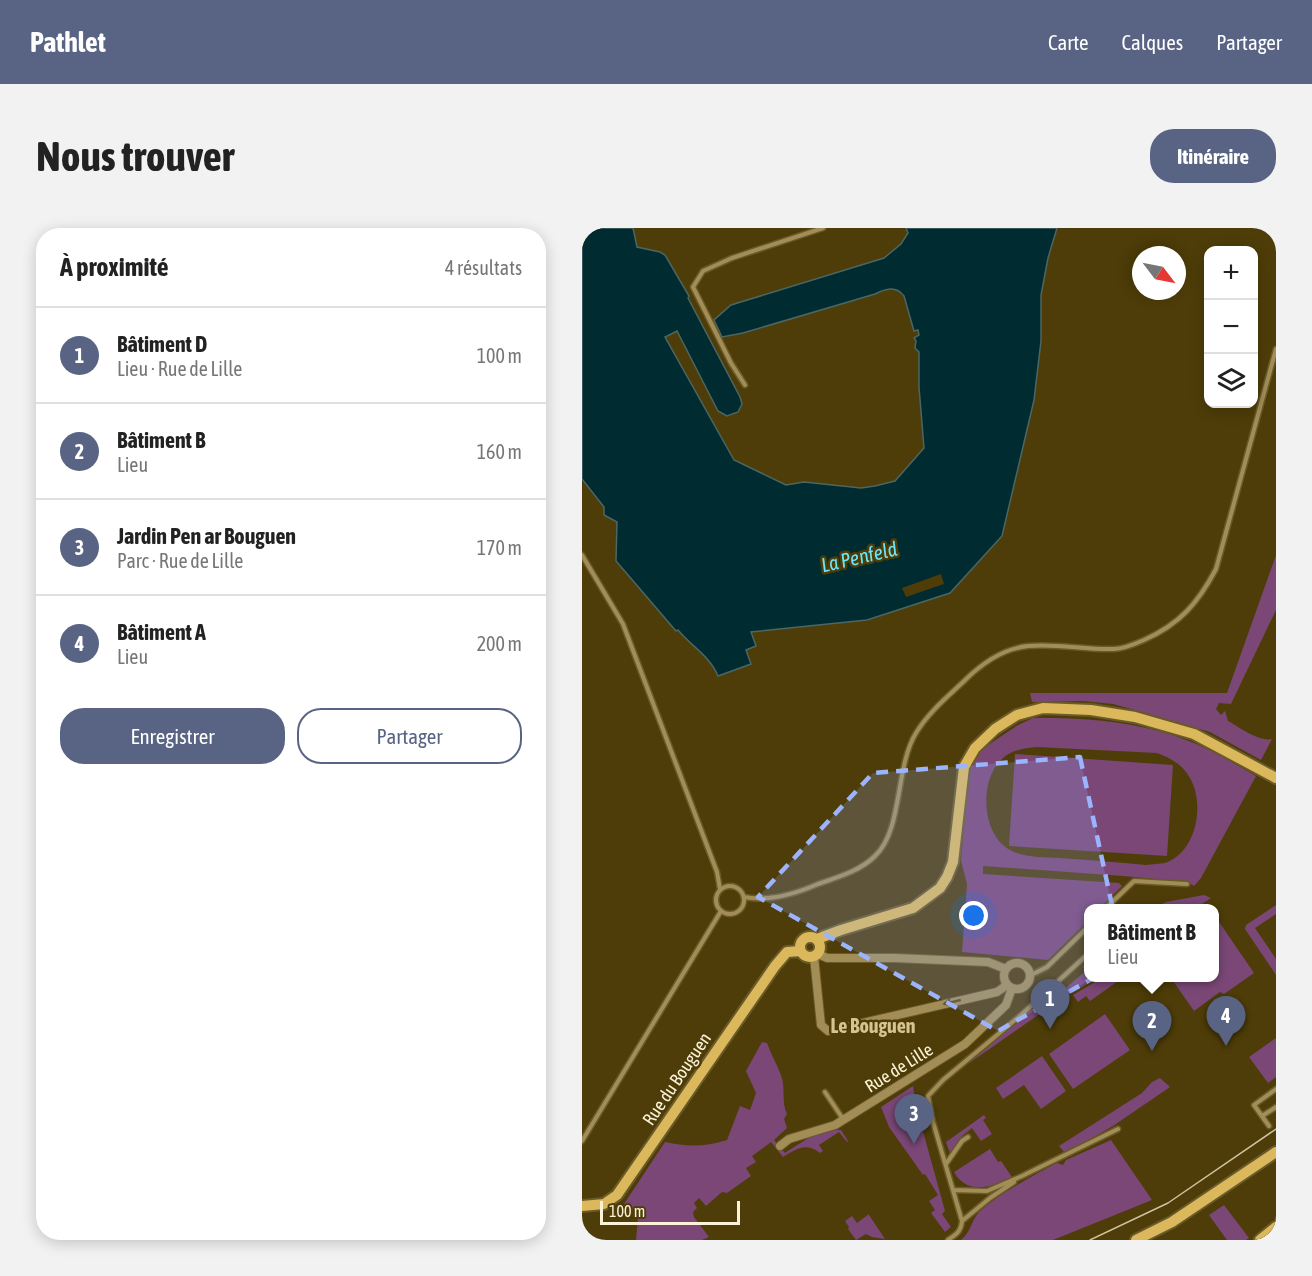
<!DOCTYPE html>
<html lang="fr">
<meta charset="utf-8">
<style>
:root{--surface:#fff;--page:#f2f2f2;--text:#222;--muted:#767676;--line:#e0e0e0;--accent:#596485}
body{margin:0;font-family:"Asap Condensed",sans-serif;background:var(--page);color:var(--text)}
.controls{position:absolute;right:18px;top:18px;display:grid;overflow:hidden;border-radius:12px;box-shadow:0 3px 15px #0003}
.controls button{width:54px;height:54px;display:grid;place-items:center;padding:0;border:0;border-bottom:2px solid var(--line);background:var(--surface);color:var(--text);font:30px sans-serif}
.compass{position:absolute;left:550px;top:18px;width:54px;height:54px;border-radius:50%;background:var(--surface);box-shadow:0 3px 15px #0003;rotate:122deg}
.scale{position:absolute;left:18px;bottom:15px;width:140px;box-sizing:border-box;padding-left:6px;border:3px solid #fbf2d8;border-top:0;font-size:16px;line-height:21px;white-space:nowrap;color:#fbf2d8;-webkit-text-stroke:4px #4e3d08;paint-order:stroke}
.you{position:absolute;left:392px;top:688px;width:21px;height:21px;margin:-15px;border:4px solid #fff;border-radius:50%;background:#1a73e8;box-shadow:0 0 0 9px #1a73e833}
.badge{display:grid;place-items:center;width:39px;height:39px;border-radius:50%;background:var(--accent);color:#fff;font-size:20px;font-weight:700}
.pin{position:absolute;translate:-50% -50px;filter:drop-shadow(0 2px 3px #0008)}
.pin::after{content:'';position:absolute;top:32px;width:21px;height:18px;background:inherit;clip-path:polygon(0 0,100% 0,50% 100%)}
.popup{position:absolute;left:502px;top:676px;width:135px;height:78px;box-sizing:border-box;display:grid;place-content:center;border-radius:12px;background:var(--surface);filter:drop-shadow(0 2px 4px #0005);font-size:20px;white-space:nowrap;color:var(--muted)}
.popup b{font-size:22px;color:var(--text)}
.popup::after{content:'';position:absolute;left:50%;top:100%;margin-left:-12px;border:12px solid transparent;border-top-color:var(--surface)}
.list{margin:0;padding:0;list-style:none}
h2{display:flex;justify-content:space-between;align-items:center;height:78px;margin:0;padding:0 24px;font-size:26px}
h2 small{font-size:20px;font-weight:400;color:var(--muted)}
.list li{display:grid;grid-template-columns:39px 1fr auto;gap:18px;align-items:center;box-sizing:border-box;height:96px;padding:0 24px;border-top:2px solid var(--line)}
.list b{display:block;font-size:22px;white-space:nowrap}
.list p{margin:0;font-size:20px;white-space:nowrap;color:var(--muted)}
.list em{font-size:20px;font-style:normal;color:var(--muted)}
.actions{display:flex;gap:12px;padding:18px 24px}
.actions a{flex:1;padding:14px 0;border:2px solid var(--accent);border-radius:24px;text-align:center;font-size:21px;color:var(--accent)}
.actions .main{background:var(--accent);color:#fff}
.icon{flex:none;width:33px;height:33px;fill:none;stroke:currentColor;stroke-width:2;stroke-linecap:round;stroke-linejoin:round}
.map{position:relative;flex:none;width:694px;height:1012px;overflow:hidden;border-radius:24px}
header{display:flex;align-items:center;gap:36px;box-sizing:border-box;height:84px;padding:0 30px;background:var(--accent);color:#fff}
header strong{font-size:28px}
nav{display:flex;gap:33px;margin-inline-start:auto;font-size:21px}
.intro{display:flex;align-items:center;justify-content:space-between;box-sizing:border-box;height:144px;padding:0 36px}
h1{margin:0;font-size:42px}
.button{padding:15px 27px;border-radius:24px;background:var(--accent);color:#fff;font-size:21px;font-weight:700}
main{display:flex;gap:36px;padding:0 36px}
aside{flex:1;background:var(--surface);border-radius:24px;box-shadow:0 3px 15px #0003}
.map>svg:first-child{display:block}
</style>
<header>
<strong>Pathlet</strong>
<nav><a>Carte</a><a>Calques</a><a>Partager</a></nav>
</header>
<div class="intro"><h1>Nous trouver</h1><a class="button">Itinéraire</a></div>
<main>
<aside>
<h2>À proximité<small>4 résultats</small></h2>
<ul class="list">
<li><span class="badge">1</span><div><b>Bâtiment D</b><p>Lieu · Rue de Lille</p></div><em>100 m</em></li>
<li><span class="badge">2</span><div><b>Bâtiment B</b><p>Lieu</p></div><em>160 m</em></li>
<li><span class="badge">3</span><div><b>Jardin Pen ar Bouguen</b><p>Parc · Rue de Lille</p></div><em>170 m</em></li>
<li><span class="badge">4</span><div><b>Bâtiment A</b><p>Lieu</p></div><em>200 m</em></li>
</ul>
<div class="actions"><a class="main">Enregistrer</a><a>Partager</a></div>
</aside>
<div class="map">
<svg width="694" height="1012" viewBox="0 0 694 1012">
<rect width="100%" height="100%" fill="#4e3d08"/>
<path fill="#7a4776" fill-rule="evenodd" d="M694,327V382L649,476L637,475L634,481L639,487L643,483L646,493C657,499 677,514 690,511L679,532L628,504L560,484L531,476L501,473L450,474L448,465H645Z
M451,490C504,489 563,494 612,515C634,524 654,537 674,548L619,650L612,658L606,654L541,648L401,638V646L537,655L540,658L518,680H507V692L466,732L380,724L385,656L379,633L386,550L390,536L400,521L436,497ZM455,519L575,525C589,530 601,537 608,550C623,576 615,624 583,635C577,636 570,636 564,637C535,634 506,632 477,630C461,629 442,630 428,622C400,607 397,555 418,533C428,522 442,520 455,519Z
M433,526L591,537L585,628L427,618Z
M622,667L629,670L614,680H573L584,674Z
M694,677V686L673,700L694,731V747L663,701L664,697Z
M633,688L672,745L642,766L638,764L612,783L589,750H633Z
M507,733V750H515L490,765L489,764L386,836L458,774L466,775L506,741L500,739Z
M520,750L539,751L508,773L504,768L496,774L491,767Z
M523,786L548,822L491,861L467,826Z
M694,810V849L686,855L667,829Z
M180,814L185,815C189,826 195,837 199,847C204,861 199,874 205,886L202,891L205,900L192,912L203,925C219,915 238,900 259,902L266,913L265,914L257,904L237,917L241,923L238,925C224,914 214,921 201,929L189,914L170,928L174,934L164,940L169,948L145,965L140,964L124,978L117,970L112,975L115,980L111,984L112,989L127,1009L120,1012H54L56,989L42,976L83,914C105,919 123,919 145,912L158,878L168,882L174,865L164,843Z
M460,828L484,863L459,881L442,857L421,871L414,860Z
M578,850L588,859L531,898L487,923L482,924L477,918L560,865L570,854Z
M331,858L334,878L363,983L360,986L369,999L363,1004L349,985L353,982L347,973L356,967L343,946L341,947L307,899L299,879Z
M402,887L404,890L401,892L410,906L399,913L390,900L380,908L368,925L364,914Z
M529,912L570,972L471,1012H379C389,1004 389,993 397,984C415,967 452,947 475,935L481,937L484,932Z
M408,921L416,934L419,933L430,949C409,959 386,968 372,944Z
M642,977L667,1010L664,1012H645L627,987Z
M287,986V987L303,1011L290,1009L284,1006L274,1012L266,1001L267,999L263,993L270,988L275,995Z"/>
<path fill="#002b31" stroke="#4b6763" stroke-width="1.5" d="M0,0H51L55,19L78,24L83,27L107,68L106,70L158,169L160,176L156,184L145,188L136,183L95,103L83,109L152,232L204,257L222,254L279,260L293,258L313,253L342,220L337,159V124L333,120L334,113L332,110L337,107L336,102L332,103L322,68C314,57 303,61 293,66L161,105L140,109L132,92L149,77L302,30L319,16L326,5L324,0H475L466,30L459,67V113L452,172L420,308L368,365L285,392L169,404L174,418L164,422L169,436L136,448C128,428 109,418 96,402L94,403L34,333L35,294L22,287V279L0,251Z"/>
<path fill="#4e3d08" d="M359,346L362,356L324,369L320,360Z"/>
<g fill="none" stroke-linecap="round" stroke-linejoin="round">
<defs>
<path id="lane" d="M163,157L149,135L111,59L121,43L150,30L241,0
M0,327L41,396L135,644L138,661
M134 672a14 14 0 1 1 28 0a14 14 0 1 1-28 0Z
M162,669C187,674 213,666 236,656C256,649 278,643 293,628C321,602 313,539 334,505C346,485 364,470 380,455C398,437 419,421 446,418C473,415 504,422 532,421C542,421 553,416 562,412C598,396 616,375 634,341L694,121
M524,680L552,653L605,656
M447,748L465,739L507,698
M243,864L261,891
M680,888L694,879
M687,898L672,877L694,861
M0,913L139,683
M364,936L380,913L386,909
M371,962L405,963L440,948L536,901
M380,993L408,970L432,954
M366,1012C375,1006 379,1003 380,993L351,894L346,868L361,852L438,788L507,725"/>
<path id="street" d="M236,726L245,730H313L406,734L424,741
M232,729L239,797L246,803L415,764L425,757
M422 748a13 13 0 1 1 26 0a13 13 0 1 1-26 0Z
M198,918L207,911L253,897L383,816L424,777L430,760"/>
<path id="secondary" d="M218 719a10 10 0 1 1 20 0a10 10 0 1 1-20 0Z
M235,711L259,702L331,680L358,660L365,649L371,634L382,539L393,520L413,501L435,487L461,480L509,482L553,489L612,506L694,550
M0,978L22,976L35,967L193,738L205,724L219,723
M554,1012L590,994L694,924
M678,1012L694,999"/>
</defs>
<use href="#lane" stroke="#6a5a29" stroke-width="7"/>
<use href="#street" stroke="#6a5a29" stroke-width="10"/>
<use href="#secondary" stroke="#6a5a29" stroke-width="14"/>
<use href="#lane" stroke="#a28d56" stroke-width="4"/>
<use href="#street" stroke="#a28d56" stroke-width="8"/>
<use href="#secondary" stroke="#dab85b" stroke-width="10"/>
<path stroke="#cdc2a1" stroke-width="1.5" d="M508,1012L586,975L694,901"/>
</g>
<defs><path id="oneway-solid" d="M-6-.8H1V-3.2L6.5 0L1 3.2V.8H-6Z" transform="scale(1.5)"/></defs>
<use fill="#5b4914" href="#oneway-solid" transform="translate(370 774) rotate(167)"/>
<path fill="#9cb4fd" fill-opacity="0.2" stroke="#9cb4fd" stroke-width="4.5" stroke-dasharray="12 8" stroke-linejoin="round" d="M498,529L542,733L416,803L176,669L291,545Z"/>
<g text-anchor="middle" stroke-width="5" stroke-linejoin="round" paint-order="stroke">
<g font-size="18" fill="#fbf2d8" stroke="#4e3d08">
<text transform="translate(317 840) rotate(-32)" y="6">Rue de Lille</text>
<text transform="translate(95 851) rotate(-56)" y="6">Rue du Bouguen</text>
</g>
<g font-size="20" font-style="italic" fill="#69e9fd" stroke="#4e3d08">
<text transform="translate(277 329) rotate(-13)" y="7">La Penfeld</text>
</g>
<g font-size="20" font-weight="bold" fill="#d6c390" stroke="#4e3d08">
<text x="291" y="805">Le Bouguen</text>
</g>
</g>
</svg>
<div class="controls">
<button>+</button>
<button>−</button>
<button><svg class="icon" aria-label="layers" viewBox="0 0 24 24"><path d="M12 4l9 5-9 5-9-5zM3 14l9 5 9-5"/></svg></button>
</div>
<svg class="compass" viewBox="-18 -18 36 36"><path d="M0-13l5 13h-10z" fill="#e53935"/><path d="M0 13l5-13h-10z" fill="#767676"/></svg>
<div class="scale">100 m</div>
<div class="you"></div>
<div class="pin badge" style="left:468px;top:801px">1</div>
<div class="pin badge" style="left:570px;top:823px">2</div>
<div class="popup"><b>Bâtiment B</b>Lieu</div>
<div class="pin badge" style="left:332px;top:916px">3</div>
<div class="pin badge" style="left:644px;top:818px">4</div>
</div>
</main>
